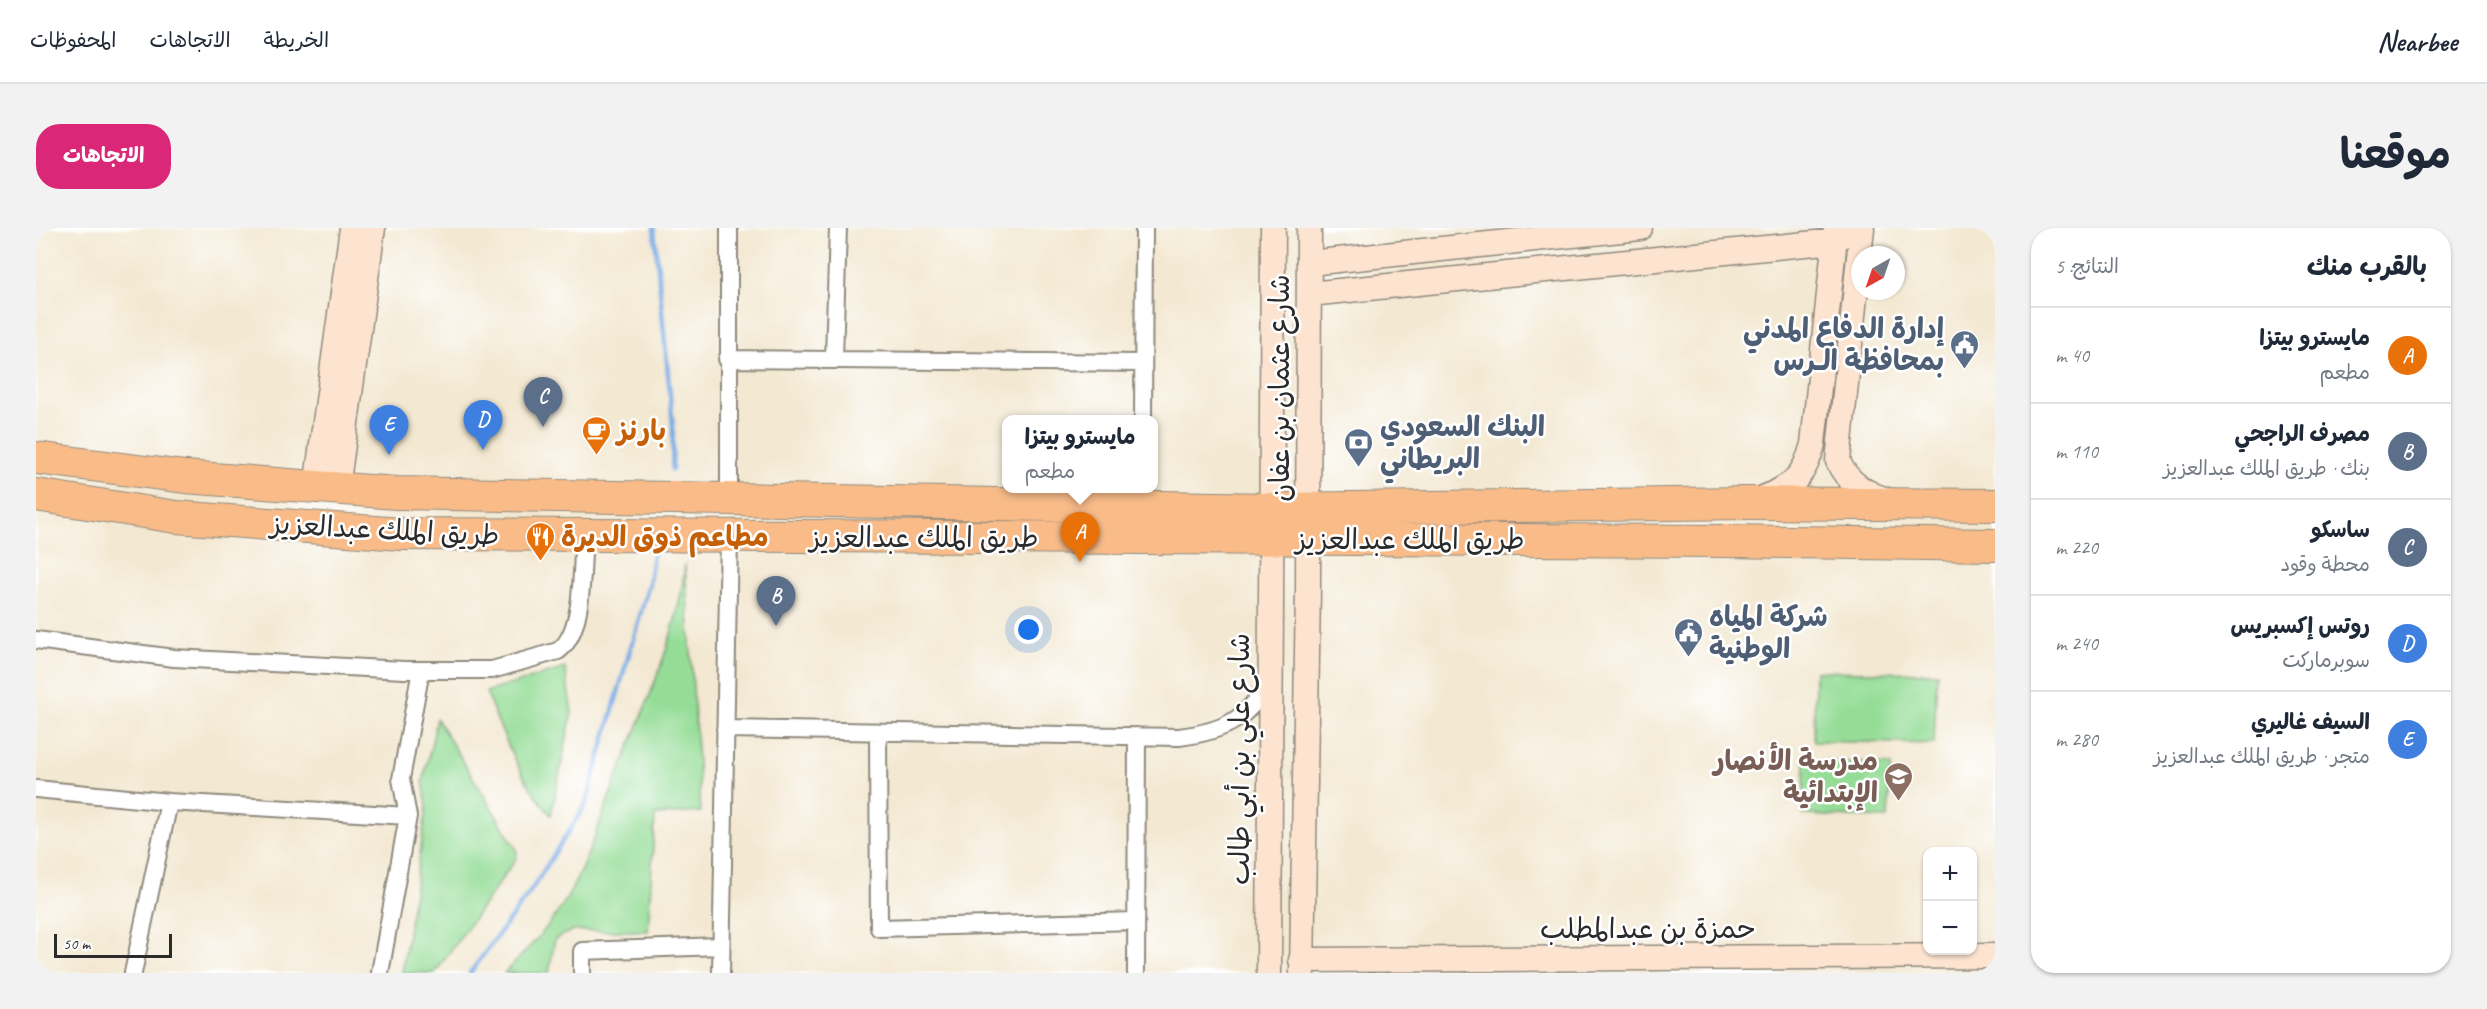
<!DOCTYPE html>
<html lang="ar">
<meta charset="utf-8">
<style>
:root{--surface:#fff;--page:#f2f2f3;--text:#1f2937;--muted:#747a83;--line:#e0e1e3;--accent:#db2777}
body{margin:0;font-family:Caveat,"Playpen Sans Arabic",sans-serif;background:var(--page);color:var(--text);direction:rtl}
.controls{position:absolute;right:18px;bottom:18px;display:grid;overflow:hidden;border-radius:12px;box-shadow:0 2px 4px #0004}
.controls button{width:54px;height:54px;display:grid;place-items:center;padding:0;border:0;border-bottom:2px solid var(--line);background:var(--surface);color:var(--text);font:30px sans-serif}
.compass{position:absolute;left:1815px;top:18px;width:54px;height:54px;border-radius:50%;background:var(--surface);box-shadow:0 2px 4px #0004;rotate:220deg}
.scale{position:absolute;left:18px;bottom:15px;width:118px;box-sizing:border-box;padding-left:6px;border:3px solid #2b2b2b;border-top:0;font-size:16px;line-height:21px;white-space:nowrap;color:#2b2b2b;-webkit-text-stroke:4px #fff;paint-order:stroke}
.you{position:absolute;left:993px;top:402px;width:21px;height:21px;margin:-15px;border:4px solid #fff;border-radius:50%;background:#1a73e8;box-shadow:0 0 0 9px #1a73e833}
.badge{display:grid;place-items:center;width:39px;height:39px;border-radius:50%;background:var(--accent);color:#fff;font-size:20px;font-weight:700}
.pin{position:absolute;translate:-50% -50px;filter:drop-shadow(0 2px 3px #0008)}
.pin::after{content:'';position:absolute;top:32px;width:21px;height:18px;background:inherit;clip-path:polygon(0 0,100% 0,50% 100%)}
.popup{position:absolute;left:966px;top:187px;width:156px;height:78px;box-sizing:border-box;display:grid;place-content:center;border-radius:12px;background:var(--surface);filter:drop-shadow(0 2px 4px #0005);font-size:20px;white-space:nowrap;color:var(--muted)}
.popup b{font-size:22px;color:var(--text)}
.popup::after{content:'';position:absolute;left:50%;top:100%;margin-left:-12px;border:12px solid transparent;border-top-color:var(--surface)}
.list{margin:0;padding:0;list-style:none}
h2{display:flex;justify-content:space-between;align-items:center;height:78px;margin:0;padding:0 24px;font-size:26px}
h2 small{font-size:20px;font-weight:400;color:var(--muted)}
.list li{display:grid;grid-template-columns:39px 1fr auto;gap:18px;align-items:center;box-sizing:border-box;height:96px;padding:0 24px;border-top:2px solid var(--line)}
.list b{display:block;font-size:22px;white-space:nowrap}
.list p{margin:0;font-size:20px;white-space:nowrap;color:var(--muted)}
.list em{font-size:20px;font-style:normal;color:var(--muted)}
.map{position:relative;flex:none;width:1959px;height:745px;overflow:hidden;direction:ltr;border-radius:24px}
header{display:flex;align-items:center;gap:36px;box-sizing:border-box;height:84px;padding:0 30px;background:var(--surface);border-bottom:2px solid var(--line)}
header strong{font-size:28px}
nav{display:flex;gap:33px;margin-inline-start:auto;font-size:21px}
.intro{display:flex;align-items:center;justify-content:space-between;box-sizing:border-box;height:144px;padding:0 36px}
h1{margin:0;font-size:42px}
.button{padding:15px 27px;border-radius:24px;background:var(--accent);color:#fff;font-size:21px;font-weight:700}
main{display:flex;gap:36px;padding:0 36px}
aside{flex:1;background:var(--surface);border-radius:24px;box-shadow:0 2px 4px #0004}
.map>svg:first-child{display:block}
</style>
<header>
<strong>Nearbee</strong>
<nav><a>الخريطة</a><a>الاتجاهات</a><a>المحفوظات</a></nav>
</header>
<div class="intro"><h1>موقعنا</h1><a class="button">الاتجاهات</a></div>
<main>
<aside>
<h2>بالقرب منك<small>النتائج: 5</small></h2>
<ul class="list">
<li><span class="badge" style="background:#e8710a">A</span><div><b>مايسترو بيتزا</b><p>مطعم</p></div><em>40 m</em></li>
<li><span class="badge" style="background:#5c6f8a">B</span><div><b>مصرف الراجحي</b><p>بنك · طريق الملك عبدالعزيز</p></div><em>110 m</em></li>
<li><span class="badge" style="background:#5c6f8a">C</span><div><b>ساسكو</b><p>محطة وقود</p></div><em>220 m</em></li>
<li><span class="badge" style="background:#3f7fe0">D</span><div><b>روتس إكسبريس</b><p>سوبرماركت</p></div><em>240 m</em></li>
<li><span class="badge" style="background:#3f7fe0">E</span><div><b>السيف غاليري</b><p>متجر · طريق الملك عبدالعزيز</p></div><em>280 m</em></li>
</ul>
</aside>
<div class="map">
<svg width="1959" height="745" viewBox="0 0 1959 745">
<rect width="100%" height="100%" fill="#fff"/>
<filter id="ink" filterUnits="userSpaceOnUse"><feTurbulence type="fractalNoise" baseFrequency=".0167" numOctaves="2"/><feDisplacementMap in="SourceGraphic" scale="12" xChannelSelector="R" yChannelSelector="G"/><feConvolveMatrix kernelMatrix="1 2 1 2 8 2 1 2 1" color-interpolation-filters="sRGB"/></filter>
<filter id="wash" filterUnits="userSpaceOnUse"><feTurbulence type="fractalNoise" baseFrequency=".008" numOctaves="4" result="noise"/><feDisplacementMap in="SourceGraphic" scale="24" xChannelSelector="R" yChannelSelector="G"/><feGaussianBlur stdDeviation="1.35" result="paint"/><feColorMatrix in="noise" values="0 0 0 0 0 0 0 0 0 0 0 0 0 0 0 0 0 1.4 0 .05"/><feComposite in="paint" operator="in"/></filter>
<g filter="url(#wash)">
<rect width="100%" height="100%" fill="#f3e8d1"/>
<path fill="#95dd97" stroke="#608461" stroke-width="1.5" d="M649,335L665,584L619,587L612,703H535L519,711L513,745H468C492,721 515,698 532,668C551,634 563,595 577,559C603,493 644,405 649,335Z
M529,440L536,485L515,587C484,552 467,507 450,464Z
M1779,443L1901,445L1898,516L1778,513Z
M401,491L481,622L480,631L399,745H366L391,578L387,554Z
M1769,532L1855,537L1852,590L1767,587Z"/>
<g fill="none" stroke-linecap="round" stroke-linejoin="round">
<path stroke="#77aae4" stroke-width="4.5" d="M618,0L637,198L636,242
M434,745L496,661L550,576L613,356L617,327"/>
</g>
</g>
<g filter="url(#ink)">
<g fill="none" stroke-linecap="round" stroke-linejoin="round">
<defs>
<path id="street" d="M798,130L802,0
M691,131L1107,135
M1107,192L1108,0
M693,271V0
M0,412L138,430L368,442H456L522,423C549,404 545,339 548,307
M689,501L1143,509C1188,503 1210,493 1233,453
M842,504L843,700L1100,693
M0,561L133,574L372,588
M97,745L133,574
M344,745L372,588L365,551L385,442
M546,745V723L684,718
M685,745L693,308
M1100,745L1101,508"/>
<path id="secondary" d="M1826,0L1802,233C1811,255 1832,267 1855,273
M1273,35L1604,0
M1273,66L1799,13L1815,0
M280,259L316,0
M301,260L337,0
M1720,273C1753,260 1768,252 1777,216L1800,0
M1265,732L1959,728
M1233,745L1237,0
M1266,745L1272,361L1273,0"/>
<path id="highway" d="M0,230L149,249L361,265L1234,281L1713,275L1959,277
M0,267L140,289L365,306L1692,313L1959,317"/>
</defs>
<use href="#street" stroke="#8f8a7e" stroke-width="20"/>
<use href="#secondary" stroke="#8f8a7e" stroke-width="27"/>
<use href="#highway" stroke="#8f8a7e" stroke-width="34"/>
<use href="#street" stroke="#fff" stroke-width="16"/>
<use href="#secondary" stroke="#fde4d0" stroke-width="24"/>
<use href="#highway" stroke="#f9bc89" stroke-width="32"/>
</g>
</g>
<defs>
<symbol id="civic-pin" viewBox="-11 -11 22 30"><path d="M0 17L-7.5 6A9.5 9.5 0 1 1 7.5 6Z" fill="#5c6f8a" stroke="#fff"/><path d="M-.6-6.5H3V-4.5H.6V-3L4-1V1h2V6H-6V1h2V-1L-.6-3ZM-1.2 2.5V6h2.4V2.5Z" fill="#fff"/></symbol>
<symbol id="cafe-pin" viewBox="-11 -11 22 30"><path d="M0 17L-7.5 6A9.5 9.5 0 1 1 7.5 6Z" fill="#e8710a" stroke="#fff"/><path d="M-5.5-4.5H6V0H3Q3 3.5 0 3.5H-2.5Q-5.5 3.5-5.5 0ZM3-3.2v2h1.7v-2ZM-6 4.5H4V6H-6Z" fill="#fff"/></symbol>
<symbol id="bank-pin" viewBox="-11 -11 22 30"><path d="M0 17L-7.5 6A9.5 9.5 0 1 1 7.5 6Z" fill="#5c6f8a" stroke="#fff"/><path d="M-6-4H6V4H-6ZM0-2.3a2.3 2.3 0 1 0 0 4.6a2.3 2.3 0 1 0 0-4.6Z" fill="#fff"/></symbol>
<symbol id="restaurant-pin" viewBox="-11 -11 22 30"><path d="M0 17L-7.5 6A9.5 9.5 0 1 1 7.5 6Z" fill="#e8710a" stroke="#fff"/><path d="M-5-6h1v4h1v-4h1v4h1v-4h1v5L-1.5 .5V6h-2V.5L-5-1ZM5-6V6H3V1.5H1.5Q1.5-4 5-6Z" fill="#fff"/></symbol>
<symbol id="school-pin" viewBox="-11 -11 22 30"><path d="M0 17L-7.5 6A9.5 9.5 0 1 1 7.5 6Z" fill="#8d6e63" stroke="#fff"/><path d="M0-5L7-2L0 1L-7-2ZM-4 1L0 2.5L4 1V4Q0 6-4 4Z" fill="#fff"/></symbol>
</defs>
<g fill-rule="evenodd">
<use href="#civic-pin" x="1912" y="100" width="33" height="45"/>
<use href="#cafe-pin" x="544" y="186" width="33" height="45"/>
<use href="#bank-pin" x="1306" y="198" width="33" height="45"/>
<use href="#restaurant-pin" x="488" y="292" width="33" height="45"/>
<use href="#civic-pin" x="1636" y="388" width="33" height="45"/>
<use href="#school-pin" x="1846" y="532" width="33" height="45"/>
</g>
<g text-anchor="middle" stroke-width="5" stroke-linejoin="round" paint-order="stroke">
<g font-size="28" font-weight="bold" fill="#4e5e75" stroke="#fff" text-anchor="start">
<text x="1908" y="110" text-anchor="end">إدارة الدفاع المدني<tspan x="1908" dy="32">بمحافظة الـرس</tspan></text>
<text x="1344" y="208">البنك السعودي<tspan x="1344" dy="32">البريطاني</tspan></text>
<text x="1673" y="398">شركة المياه<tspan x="1673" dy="32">الوطنية</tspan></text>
</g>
<g font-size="28" fill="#2b2b2b" stroke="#fff">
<text transform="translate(1243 160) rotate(-90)" y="10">شارع عثمان بن عفان</text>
<text transform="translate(349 301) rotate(3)" y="10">طريق الملك عبدالعزيز</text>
<text x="888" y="319">طريق الملك عبدالعزيز</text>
<text x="1374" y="321">طريق الملك عبدالعزيز</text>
<text transform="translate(1203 531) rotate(-90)" y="10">شارع علي بن أبي طالب</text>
<text x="1612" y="710">حمزة بن عبدالمطلب</text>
</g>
<g font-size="28" font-weight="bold" fill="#c56008" stroke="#fff" text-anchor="start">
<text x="581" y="212">بارنز</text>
<text x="525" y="318">مطاعم ذوق الديرة</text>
</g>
<g font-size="28" font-weight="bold" fill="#785e54" stroke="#fff" text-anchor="end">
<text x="1842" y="542">مدرسة الأنصار<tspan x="1842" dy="32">الإبتدائية</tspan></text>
</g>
</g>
</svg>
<div class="controls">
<button>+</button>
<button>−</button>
</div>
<svg class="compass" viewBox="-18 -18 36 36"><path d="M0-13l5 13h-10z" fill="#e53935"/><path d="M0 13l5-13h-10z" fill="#747a83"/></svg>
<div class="scale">50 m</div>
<div class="you"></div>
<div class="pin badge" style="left:1044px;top:334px;background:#e8710a">A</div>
<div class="popup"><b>مايسترو بيتزا</b>مطعم</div>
<div class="pin badge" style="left:740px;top:398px;background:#5c6f8a">B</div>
<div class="pin badge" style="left:507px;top:199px;background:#5c6f8a">C</div>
<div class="pin badge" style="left:447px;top:222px;background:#3f7fe0">D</div>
<div class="pin badge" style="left:353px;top:227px;background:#3f7fe0">E</div>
</div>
</main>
